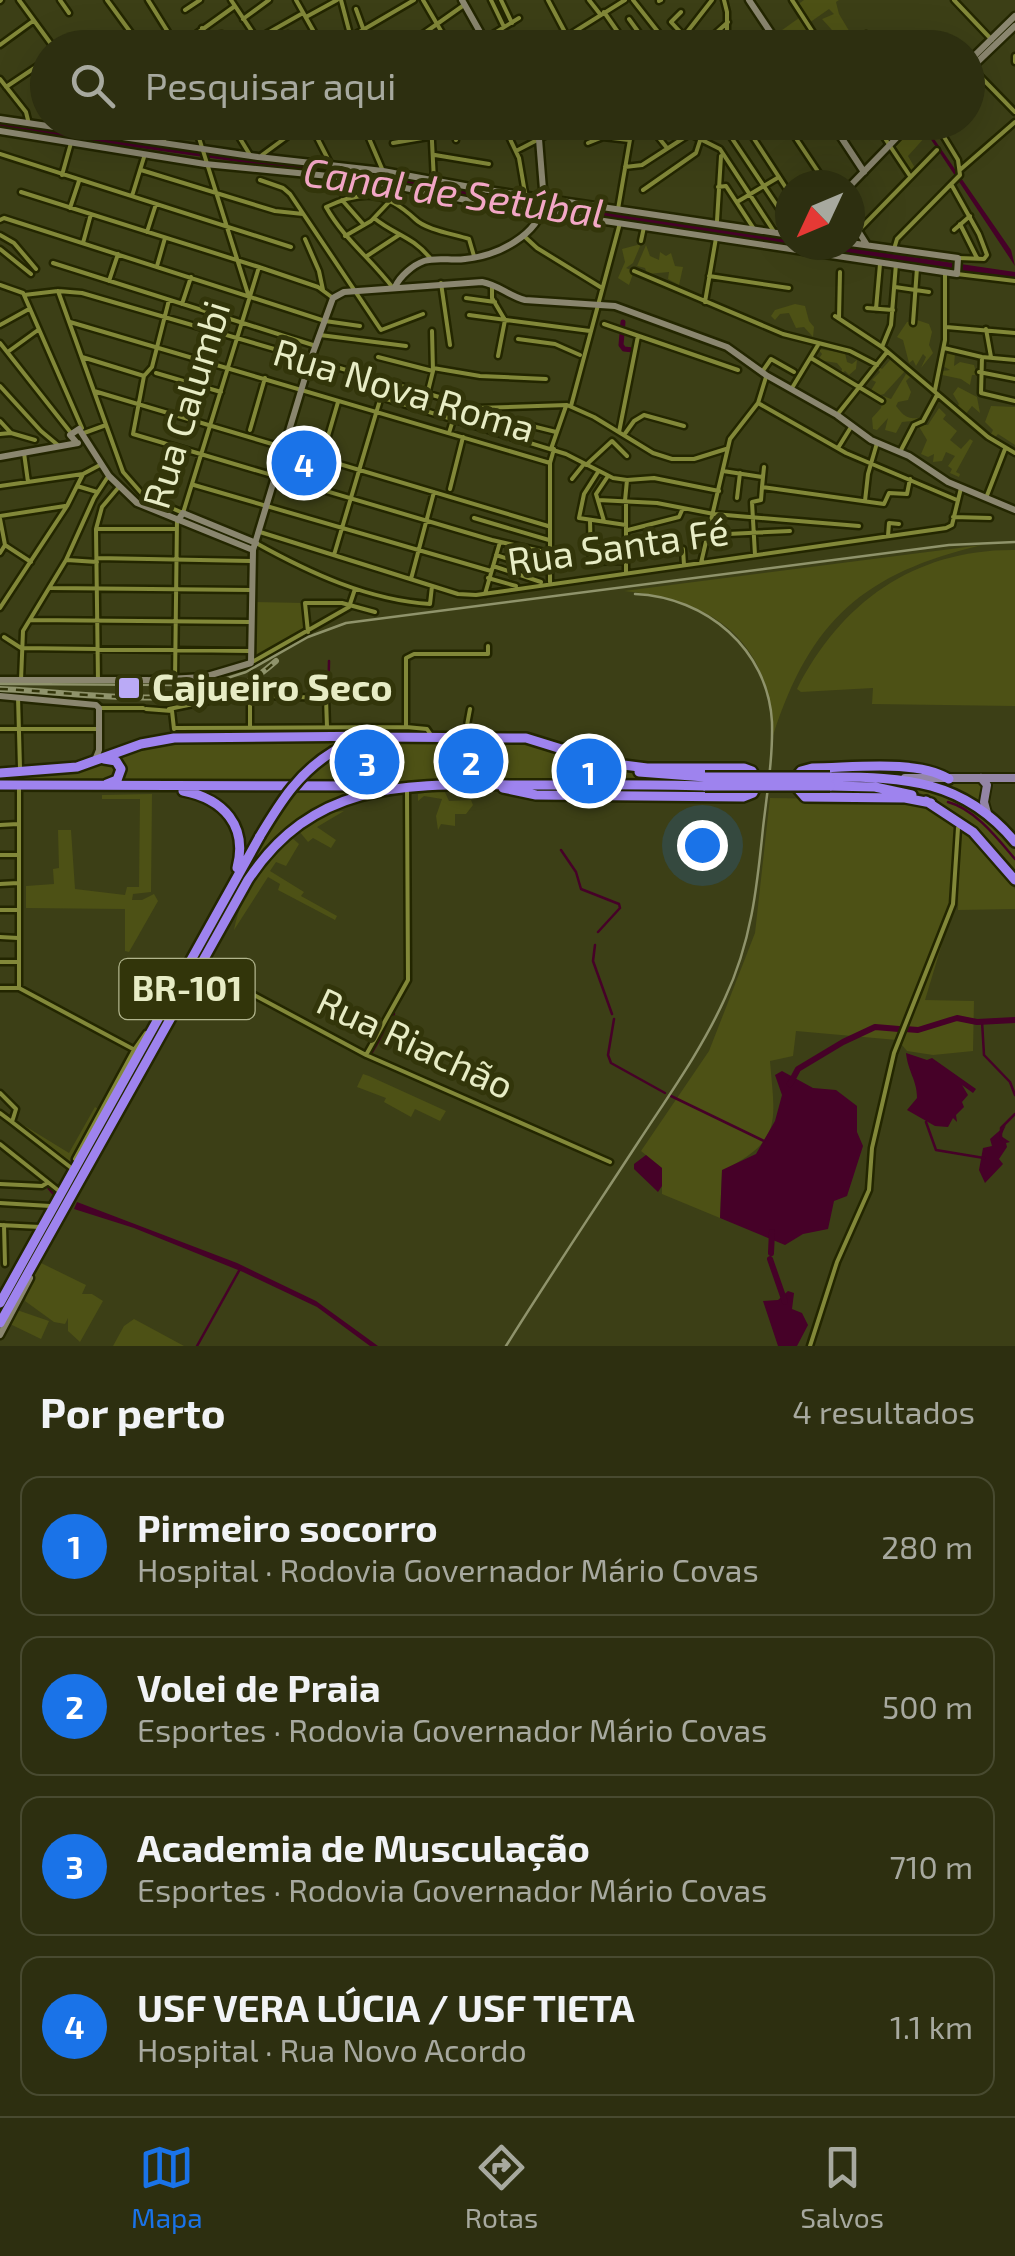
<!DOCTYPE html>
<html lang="pt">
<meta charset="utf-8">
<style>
:root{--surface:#2d2f10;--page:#353719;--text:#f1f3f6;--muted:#a7a99f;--line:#484a30;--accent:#1a73e8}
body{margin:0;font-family:"Exo 2",sans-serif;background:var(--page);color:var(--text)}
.compass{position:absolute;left:775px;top:170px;width:90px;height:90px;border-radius:50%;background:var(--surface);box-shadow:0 10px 40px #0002;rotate:226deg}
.you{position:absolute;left:702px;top:845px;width:35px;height:35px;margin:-25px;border:8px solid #fff;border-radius:50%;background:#1a73e8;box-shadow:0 0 0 15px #1a73e833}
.badge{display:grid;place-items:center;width:65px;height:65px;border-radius:50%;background:var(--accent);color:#fff;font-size:32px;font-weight:700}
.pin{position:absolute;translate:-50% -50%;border:5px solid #fff;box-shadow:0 2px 10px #0006}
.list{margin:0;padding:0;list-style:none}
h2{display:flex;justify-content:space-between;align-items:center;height:130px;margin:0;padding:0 40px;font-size:42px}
h2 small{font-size:32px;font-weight:400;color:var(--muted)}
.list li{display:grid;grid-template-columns:65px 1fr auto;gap:30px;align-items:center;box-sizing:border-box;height:140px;margin:0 20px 20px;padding:0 20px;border:2px solid var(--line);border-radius:20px}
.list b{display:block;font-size:38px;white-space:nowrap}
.list p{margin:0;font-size:32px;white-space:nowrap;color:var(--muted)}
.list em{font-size:32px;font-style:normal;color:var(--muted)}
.icon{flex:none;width:55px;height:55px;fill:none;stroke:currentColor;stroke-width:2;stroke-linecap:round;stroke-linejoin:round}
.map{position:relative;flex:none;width:1015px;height:1346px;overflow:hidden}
.search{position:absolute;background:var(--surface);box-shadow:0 10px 40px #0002;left:30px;right:30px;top:30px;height:110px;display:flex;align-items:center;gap:25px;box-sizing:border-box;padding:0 35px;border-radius:55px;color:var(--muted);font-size:38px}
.sheet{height:770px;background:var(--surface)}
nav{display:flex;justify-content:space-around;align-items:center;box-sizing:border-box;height:140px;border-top:2px solid var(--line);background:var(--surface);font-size:28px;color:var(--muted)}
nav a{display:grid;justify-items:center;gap:5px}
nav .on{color:var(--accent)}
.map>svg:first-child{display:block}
</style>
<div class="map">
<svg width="1015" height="1346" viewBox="0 0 1015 1346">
<rect width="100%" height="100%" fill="#3c3f16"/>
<path fill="#4d5115" d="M804,0H839L836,2L839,14L854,39L841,47H825L819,38L832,30L822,19L834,14L829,9L809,23L797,5Z
M799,18L818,47H783L775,35Z
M918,123L927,135L908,156L915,168L910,174L893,149Z
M641,244L633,263L626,268L634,271L629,285L618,278L625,262L622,249Z
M646,245L650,256L659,260L660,252L666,256L671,253L675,266L683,267L679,285L668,279L669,272L647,274L645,268L637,266Z
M795,304L805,306L809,321L814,327L813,337L804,327L796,328L789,313L780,314L775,320L771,316L775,310Z
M917,320L929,324L932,332L929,345L933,353L921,368L926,357L923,354L916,366L913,360L909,363L903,340L897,337L907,322Z
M818,349L845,353L847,362L852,364L857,360L856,369L849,375L845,371L841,374L842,369L837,363L818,360L822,354Z
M946,352L955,354L954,366L960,362L974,365L977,375H972L970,385L961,379L942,375V371L950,370L943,366Z
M891,359L905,371L884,394L877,396L870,392L876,382L872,380L880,372L877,368L878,366L882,369Z
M906,374L910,377L906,381L911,392L908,400L898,402L896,406C905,418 908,419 923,418L922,420L902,422L896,433L885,430L888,418L877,430L873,429L872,418L881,408L883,396L891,399Z
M958,387L977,397L980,413L972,406L965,415L956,408L959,404L953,394Z
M991,406L1015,407V445L998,434L994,439L990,436L993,430L985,422Z
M939,408L946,415L943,419L957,431L950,440L961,449L970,439L973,441L956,472L960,474L959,477L950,473L952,469L948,466L955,456L946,452L942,461L933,462L934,454L928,457L921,454L927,440L918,425H928Z
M982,545C864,573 810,620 773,736C771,640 713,600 624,591Z
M1015,550V706L872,704L873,688L801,692L797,689C841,602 915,549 1015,550Z
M252,602L304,603L307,630L253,659Z
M353,739L520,740L631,772L686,779V782L115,784L121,777L112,757L156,742Z
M109,762L118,772L110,780L68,784L0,779V776L70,773Z
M836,779C910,779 963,788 1015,846V872C982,834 948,796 896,786C878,783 850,786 836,779Z
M926,780H978L983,783L981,806Z
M515,786L754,788L750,793L536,795Z
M293,789H367C328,803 286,824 259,857C253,866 248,875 241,884L0,1319V1306Z
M444,790L449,801L471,800L473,805L466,814H455V826L441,824L438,830L436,816L442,799L424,796L418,801V794Z
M152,794L151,892L133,894L132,900H142L154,894L158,901L129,952L125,951V909L26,908V886L54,884L53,869L59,868L58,830H71L75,889L125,895L127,887H139L140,799H102V795Z
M770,798L908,800L921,803L955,823L951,904L897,1040L796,1031L793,1056L770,1061C775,1123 783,1140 722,1171L720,1218L662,1194V1168L641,1151L709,1051L755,933Z
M344,811L317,827L336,840L331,848L313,838L308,842L299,831C312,819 326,812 344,811Z
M963,830L1015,889V909L958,910L959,835Z
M290,836L299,844L286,866L276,862L270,871L304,892L301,896L337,916L335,920L278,890L280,884L268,877L234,930C242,890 261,864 290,836Z
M951,914L925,1000L974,1001L973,1051L933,1055L907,1051L902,1045V1038Z
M363,1074L369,1076L446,1111L440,1121L415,1109L411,1117L384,1102L386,1098L357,1087Z
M95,1107L98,1109L69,1162L20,1123L69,1153Z
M41,1263L86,1285L82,1294H92L103,1301L80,1342L68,1331V1318L65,1324L54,1322L25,1301L28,1287Z
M17,1310L49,1321L41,1339L10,1324Z
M134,1319L184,1346H113L124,1326Z"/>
<path fill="#460128" d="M0,123L276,162L371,172L457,190L790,239V245H831L1015,272V279L463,196L365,176L259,165L0,128Z
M920,123H923L1011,250L1015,266Z
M906,1053L927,1060L932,1058L976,1089L973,1093L962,1085L968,1095L962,1102L964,1107L956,1115L957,1122L953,1118L948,1127L935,1126L907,1110L917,1098C917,1080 908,1072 906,1053Z
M782,1071L813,1088L836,1090L857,1106V1132L863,1146L847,1196L834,1201L828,1229L803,1234L785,1245L720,1218L722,1170L756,1154L775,1121L782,1095L775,1075Z
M1006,1125L1001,1136L1010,1142L1006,1143L1007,1147L999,1159L1003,1164L985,1183L979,1170L983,1148L992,1146L990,1139Z
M646,1155L662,1168V1186L658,1192L634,1169V1164Z
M77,1202L237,1263L316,1301L378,1346H370L317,1307L243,1272L134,1228L74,1209Z
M788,1291L794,1293L792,1309L802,1313L808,1325L797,1346H778L763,1301L778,1300Z"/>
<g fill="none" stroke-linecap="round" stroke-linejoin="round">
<path stroke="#460128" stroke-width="2.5" d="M328,712L329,661
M948,802C975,809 998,839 1015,859
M561,850L576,872L581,889L619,904L620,908L598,932
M595,945L593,961L612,1014
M614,1019L608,1055L611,1063L665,1093
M982,1021L984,1055L1010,1082L1015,1095
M371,1054L394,1014
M671,1096L764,1141
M926,1122L936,1150L984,1158
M1001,1139V1128L1015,1114
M197,1346L240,1269"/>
<path stroke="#460128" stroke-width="5" d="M315,169L369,176
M623,322L621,345L624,349L633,350L634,354
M45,1182L55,1194"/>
<path stroke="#460128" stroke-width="6" d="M905,1029L918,1030L957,1018L977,1022L1015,1020
M790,1084L798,1069L843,1042L875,1027L899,1029
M771,1253L772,1232
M770,1259L785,1302"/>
<defs>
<path id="street" d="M19,0L54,48
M60,0L69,13
M107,0L142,48
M148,0L178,48
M231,0L263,48
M296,0L323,48
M341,0L351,38
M423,0L451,48
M491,0L504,27
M501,0L512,23
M548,0L567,36
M589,0L600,14
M633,0L670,47
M724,0L727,12V48
M792,0L823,48
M954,0L992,40
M0,1L1,0
M659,1L661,0
M356,9L364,31L377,48
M185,10L200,0
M604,12L629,48
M681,12L671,22L684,36
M306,17L337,0
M243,19L269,0
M629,19L650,48
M202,28L207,36L222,34L241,48
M569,35L577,48
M207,36L213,48
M420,36L427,48
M257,39L303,13
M0,45L33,21
M189,48V39L235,6
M283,48L291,43L288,34
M332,48L414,0
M403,48L464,5
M470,48L519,18
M538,48L569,35L625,0
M670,48L684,36L712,0
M699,48L728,22
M749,48L769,32
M843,48L866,34L883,48
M1015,56V62
M36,67L48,77
M973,69L1015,112
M0,79L26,112L29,124
M6,87L48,59
M118,122L127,131
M151,122L166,144
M194,122L248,294
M230,122L250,155
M309,122L330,163
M362,122L383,171
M431,122L434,181
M452,122L456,140
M502,122L519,158L525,193
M646,122L667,148
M665,122L681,139
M679,122L690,134L720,149L773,230
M743,122L790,194
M785,122L827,185
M874,122L910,176
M746,126L732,134L731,137L790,225
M486,129L499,122
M454,130L467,129L478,122
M198,131L221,122
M263,134L272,122
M754,138L777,122
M393,143L434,136
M588,143L603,137L629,140
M516,151L572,122
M0,154L291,247
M262,155L307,122
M435,155L489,164
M625,167L642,165L690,134
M961,169L1015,122
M141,170L275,211L303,214
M62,175L71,143
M260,180L283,188L290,194L381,330L423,314
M951,184L979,234L987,255L984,259L959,258
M718,187L726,186L754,229
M643,190L696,153L706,122
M21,192L259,267L318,287L333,298
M132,196L145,154
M342,200L364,225
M737,202L779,177
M70,208L79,181
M618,209L633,122
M374,218C395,235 412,236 430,258
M0,220L4,218L325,321L360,326
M717,221L721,156
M960,224L977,258
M859,230L937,150
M954,230L970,216
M147,232L156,204
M0,235L14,243L36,269
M345,236L371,221L388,203
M524,236L537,248L602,288
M305,239L319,271L323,290
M641,241L644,227
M83,243L91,214
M0,249L31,274
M894,249L897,239L960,175L958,160L935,122
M367,256L399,235
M53,263L316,346
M157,266L165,238
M634,271L783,334L850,351L877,365
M957,274L1015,281
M709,276L789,288
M109,281L118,254
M441,283L450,345
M0,285L23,293
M492,286V298L505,320L498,356
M895,287L929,292
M393,288C371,259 344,239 326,207C363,190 385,191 415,219C426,230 454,234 469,239L474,256
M58,291L123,472L144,496L183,513L259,267
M24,295L58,291L82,293L477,408L567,405L594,417L653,453L672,459H694L726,449
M24,295L82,428
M466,298L495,302
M169,300L152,367L144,376L133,434L492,540L549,553
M705,302L716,238
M182,304L191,277
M867,308L893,310
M876,309L880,264
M469,315L590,331
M835,316L882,347L988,437L1015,453
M839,318L840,272
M70,322L550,463
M913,323L917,268
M604,324L738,370
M0,325L29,309
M946,327L1015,333
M986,329L991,357
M320,335L406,346
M518,339L555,344L580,355
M0,343L71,433
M882,347L891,325L896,264
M944,348L982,357L1015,360
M9,351L38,330
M82,357L144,376
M378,357L433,371
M982,357L981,393L1015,401
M811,358L882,401
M433,368L480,376L546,379
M762,372L771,359L794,372
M979,372L1015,379
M156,373L221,392
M0,386L41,431L59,446
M792,388L818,345
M935,390L945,340V272
M94,391L548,526
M427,395L433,371L432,331
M380,397L566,454L613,478L627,480L654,478L719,491
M758,403L846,453L957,500
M571,406L620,223
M477,408L488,415L556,432
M837,415L887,352
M0,421L11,433L35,440
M250,430L265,378
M619,432L638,336
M84,433L106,425
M449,433L458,404
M0,434L11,433
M624,435L634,421L644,415L684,426
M838,448L851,427
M551,449L566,406
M324,450L338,402
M900,452L914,425L923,421L937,395
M24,453L28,482
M586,465L612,441L627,456
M764,467L762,487L884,504L889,493L907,494L910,479
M723,471L762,477
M598,472L584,494L579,518L626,525
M572,479L584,464
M194,485L491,571
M0,486L83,474
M77,486L97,492
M450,489L463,437
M737,498L740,473
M986,498L1005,449
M598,500L657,503L714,514L859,526
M625,501L627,480
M865,501L868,474L877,443
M0,516L65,506
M953,517L990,518
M474,518L549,540
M0,519L5,545L0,553
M590,521L591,562L625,561
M604,521L596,494L608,476
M96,529H176
M628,530L679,517L683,508
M260,532L458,594L476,595L946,528L952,525L961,488
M707,535L790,531
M888,536L889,523L899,524
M256,543C310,573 368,600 430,604L432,586
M5,545L31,562
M659,548L683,549L684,565
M334,555L385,383
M496,555L549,572
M755,555L752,502L761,500L762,487
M97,558L251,561
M67,560L97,562
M701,563L730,439L758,403L766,377
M493,566L541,582
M626,573V504
M488,578L516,586
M411,579L434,492
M550,582V463L554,449
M51,588L251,590
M485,594L500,542
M349,607L355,589
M0,608L67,506L83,474L100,465
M30,620L250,622
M308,632L305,603H342L375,612
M4,637L21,648L250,651
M254,661L349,607
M21,680L23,631L66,560L94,498L107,478
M175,680L177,520
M98,681L96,529L102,507L118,488
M18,697L20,768
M250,697V727
M99,708H143
M146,709L172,711L174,729
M169,709L237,695L326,698L327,727
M406,727V658L414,654H488V646
M174,728L406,727L427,729L431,735
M0,729H99
M465,736L470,709
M0,825L18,824
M0,855H18
M0,884L18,883
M0,910H18
M0,937L18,938
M0,962H18
M200,966L366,1055L610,1162
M0,988H19
M19,988V788
M19,988L133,1049
M366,1055L408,980L407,791
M0,1093L16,1109L12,1122L74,1170
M0,1113L12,1122
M0,1144L59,1191
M75,1159L134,1050L146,1033
M0,1184L42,1186L47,1183
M0,1203L50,1206
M0,1225L40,1227
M4,1225L5,1264
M810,1346L837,1262L869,1190L872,1148L894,1053L953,904L958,828"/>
<path id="secondary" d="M462,0L489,48
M749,0L781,48
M968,62L1015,16
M968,71L1015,26
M0,119L258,157L383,171L481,189L790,235
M831,122L864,172
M0,131L205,164L360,179L471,201L957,274L958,258L850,243
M850,186L912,122
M850,218L867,245
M395,287C400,276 413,265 424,261C437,257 452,261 465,259C496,256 539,236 544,202L539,139L532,122
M77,443L70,435L79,429L109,476L137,503L253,550
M0,457L78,443
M178,520L183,513L256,543
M0,680H148
M150,680L204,677L251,663L253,550L310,361L333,298L344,292L482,282C499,285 509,296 525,300L615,306L727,347L766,375L837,415L871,440L909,456L948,482L1015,510
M0,696L96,705L99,708V750L95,760
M0,1335L30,1278"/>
<path id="primary" d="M905,778H1015
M981,778L987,785L984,802L987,813"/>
<path id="highway" d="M379,737L526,738L610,764
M334,751L364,740
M104,759L116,761L121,769L117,780L107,784
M639,772L705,777
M0,773L77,767L141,744L174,738L384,736
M830,777C905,777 964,780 1015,842
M0,785L384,786
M830,786L875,787L912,795
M503,788L536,795L743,797L753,793L758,782L752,771L744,768H647L608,763
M183,791C224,799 248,826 237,868
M926,801L973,832L1015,880
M931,803L905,798L805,797L798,789L797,776L801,771L812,768C852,768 915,759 949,779
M0,1303L260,836
M0,1323L248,880C318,774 417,785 529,785C587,785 646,784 705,786"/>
</defs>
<use href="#street" stroke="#232600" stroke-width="9"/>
<use href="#secondary" stroke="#232600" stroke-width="11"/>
<use href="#primary" stroke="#232600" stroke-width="12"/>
<use href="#highway" stroke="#232600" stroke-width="14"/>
<use href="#street" stroke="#828839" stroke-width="4"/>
<use href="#secondary" stroke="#8a866f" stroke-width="6"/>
<use href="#primary" stroke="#9385a6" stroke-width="8"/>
<use href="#highway" stroke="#9e83ee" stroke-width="9"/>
<path stroke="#8f936b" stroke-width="2.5" d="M0,684L181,685L221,680L246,672L308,637L346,623L949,545L1015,542
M506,1346C549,1277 594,1210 639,1141C669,1095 702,1049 725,998C751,943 757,888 763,828C767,793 773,757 772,722C768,649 706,597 635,594"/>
<defs>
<path id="rail" d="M0,689C70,691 188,712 251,680C260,675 268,668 276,661"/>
</defs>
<use href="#rail" stroke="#8f936b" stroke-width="6"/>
<use href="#rail" stroke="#32350a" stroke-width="2.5" stroke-dasharray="8" stroke-linecap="butt"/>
<defs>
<path id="highway-bridge" d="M705,777H830
M705,786H830
M260,836C281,801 299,772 334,751"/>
</defs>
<use href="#highway-bridge" stroke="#232600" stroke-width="14" stroke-linecap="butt"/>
<use href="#highway-bridge" stroke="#9e83ee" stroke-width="9"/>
</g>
<rect fill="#baaaf6" stroke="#32350a" stroke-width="4" x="117" y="676" width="24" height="24" rx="5"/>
<g text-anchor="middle" stroke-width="10" stroke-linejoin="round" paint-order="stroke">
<rect fill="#32350a" stroke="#b1b58d" stroke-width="2.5" x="119.5" y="959" width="135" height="60" rx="8"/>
<g font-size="35" font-weight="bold" fill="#e7ecc5">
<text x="187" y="1001">BR-101</text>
</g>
<g font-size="38" fill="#e7ecc5" stroke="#32350a">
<text transform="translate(404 391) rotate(17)" y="13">Rua Nova Roma</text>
<text transform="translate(187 405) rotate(-73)" y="13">Rua Calumbi</text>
<text transform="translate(618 547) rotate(-8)" y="13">Rua Santa Fé</text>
<text transform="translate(415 1044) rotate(25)" y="13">Rua Riachão</text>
</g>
<g font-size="38" font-weight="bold" fill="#e7ecc5" stroke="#32350a" text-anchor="start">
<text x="152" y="701">Cajueiro Seco</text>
</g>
<g font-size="40" font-style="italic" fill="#f3a7c6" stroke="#32350a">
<text transform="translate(454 193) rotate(8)" y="14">Canal de Setúbal</text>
</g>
</g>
</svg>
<svg class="compass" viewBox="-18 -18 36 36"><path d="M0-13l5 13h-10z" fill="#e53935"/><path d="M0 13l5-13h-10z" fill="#a7a99f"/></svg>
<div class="you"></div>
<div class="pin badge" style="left:589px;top:771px">1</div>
<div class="pin badge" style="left:471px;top:761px">2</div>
<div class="pin badge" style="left:367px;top:762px">3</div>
<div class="pin badge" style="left:304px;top:463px">4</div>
<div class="search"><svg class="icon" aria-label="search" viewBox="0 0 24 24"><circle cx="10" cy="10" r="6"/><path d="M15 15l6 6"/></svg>Pesquisar aqui</div>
</div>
<section class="sheet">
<h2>Por perto<small>4 resultados</small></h2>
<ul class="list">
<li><span class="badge">1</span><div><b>Pirmeiro socorro</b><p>Hospital · Rodovia Governador Mário Covas</p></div><em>280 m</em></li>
<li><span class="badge">2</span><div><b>Volei de Praia</b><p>Esportes · Rodovia Governador Mário Covas</p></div><em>500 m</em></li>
<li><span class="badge">3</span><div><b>Academia de Musculação</b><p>Esportes · Rodovia Governador Mário Covas</p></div><em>710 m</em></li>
<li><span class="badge">4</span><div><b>USF VERA LÚCIA / USF TIETA</b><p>Hospital · Rua Novo Acordo</p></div><em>1.1 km</em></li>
</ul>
</section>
<nav>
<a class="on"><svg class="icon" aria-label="map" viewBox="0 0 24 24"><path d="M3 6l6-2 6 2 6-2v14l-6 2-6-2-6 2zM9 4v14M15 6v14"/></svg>Mapa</a>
<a><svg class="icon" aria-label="directions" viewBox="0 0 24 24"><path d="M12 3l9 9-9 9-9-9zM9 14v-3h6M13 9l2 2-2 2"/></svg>Rotas</a>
<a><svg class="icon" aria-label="saved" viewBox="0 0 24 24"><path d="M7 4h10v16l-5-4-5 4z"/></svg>Salvos</a>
</nav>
